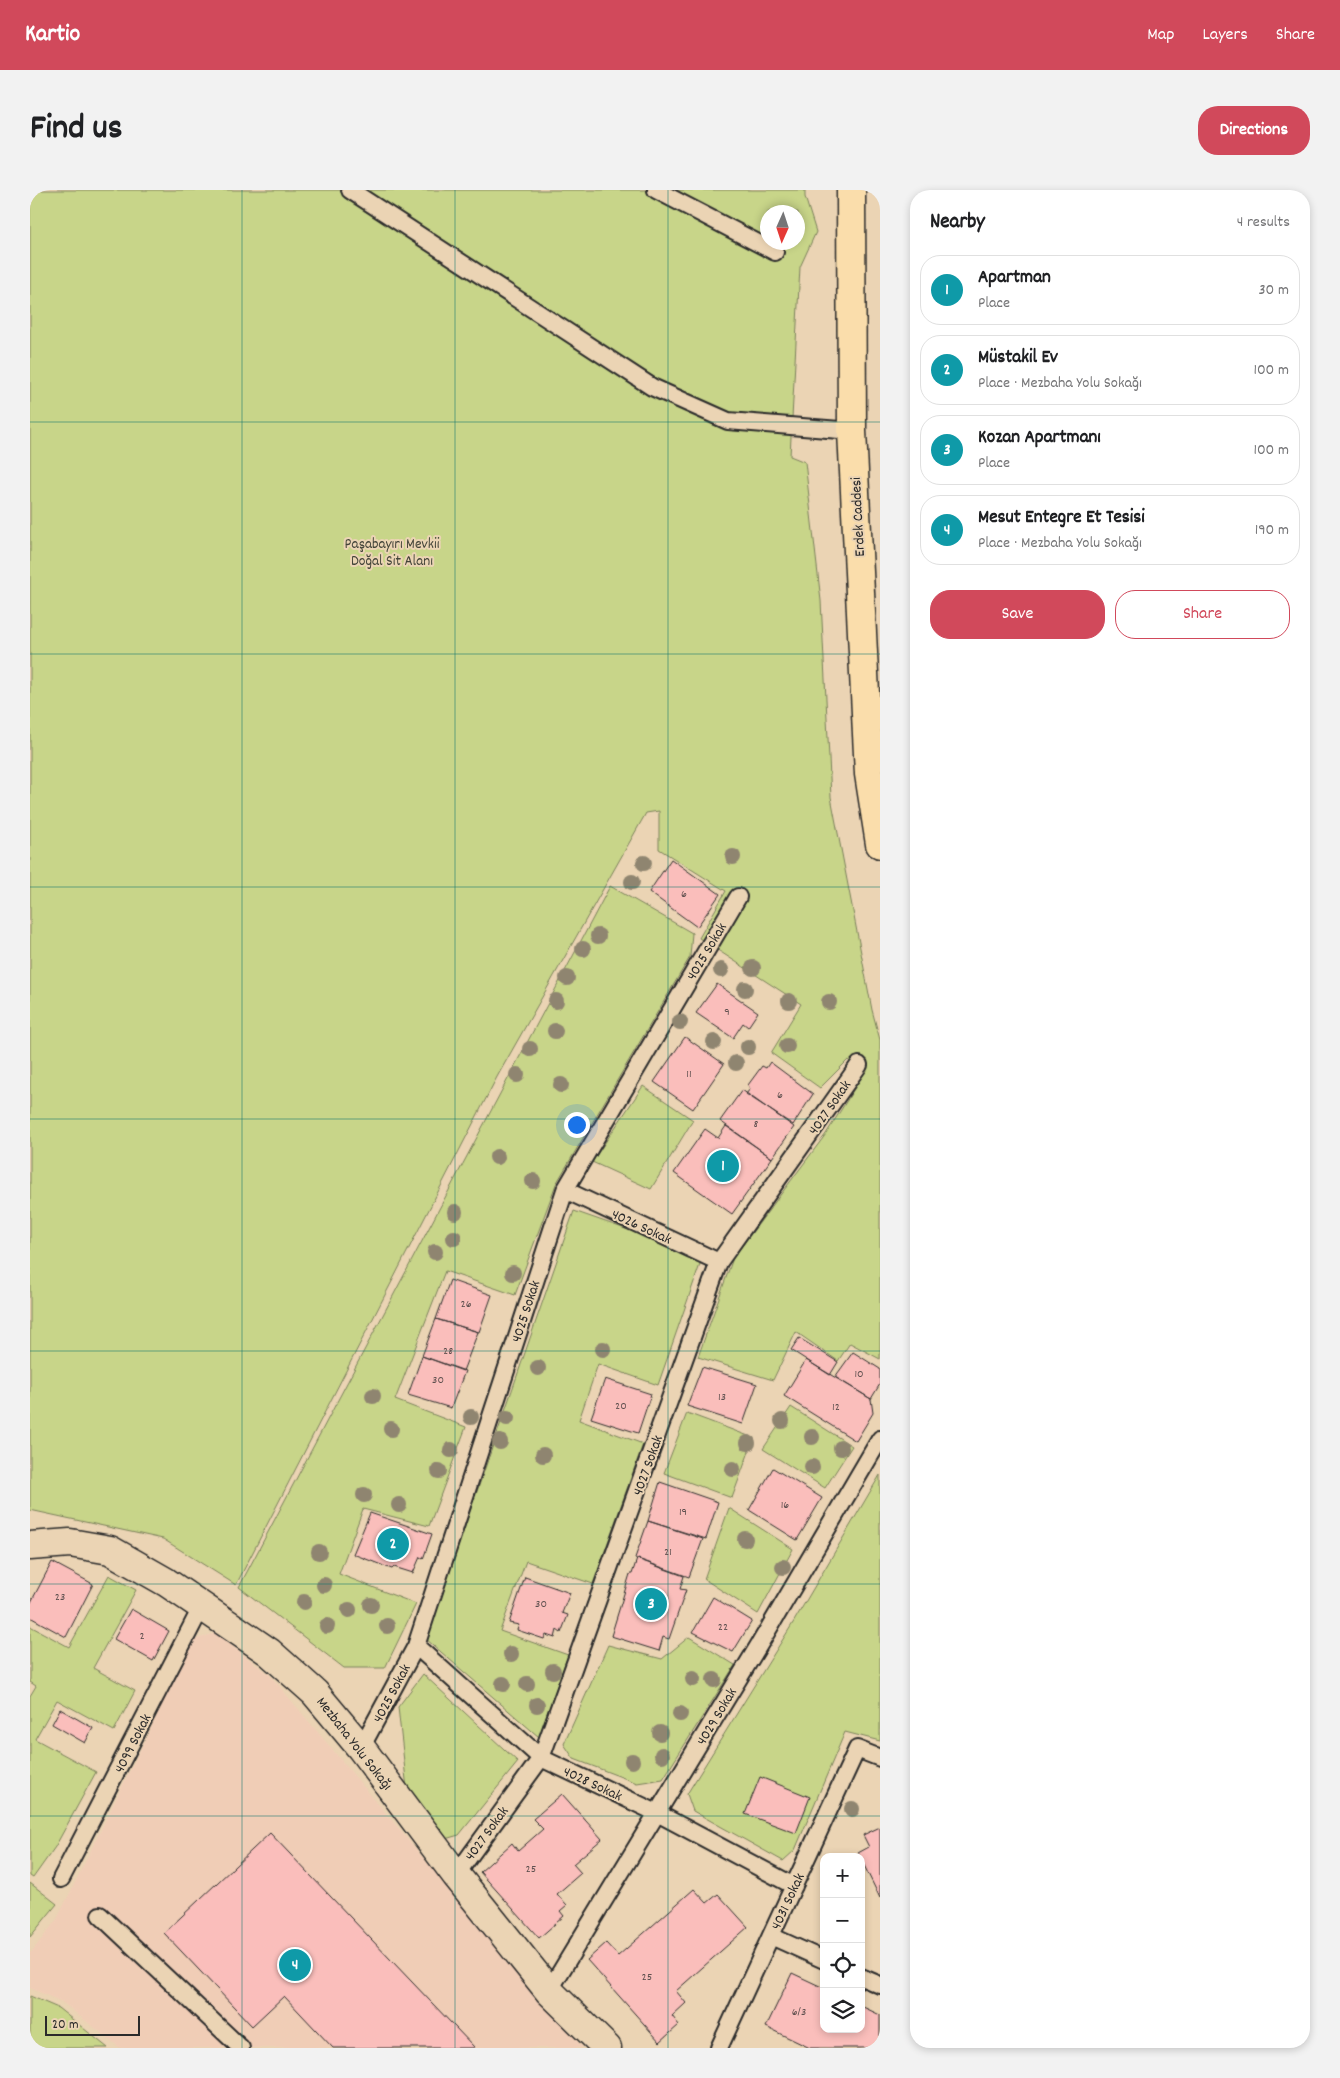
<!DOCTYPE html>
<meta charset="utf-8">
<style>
:root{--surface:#fff;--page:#f2f2f2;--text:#202124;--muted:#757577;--line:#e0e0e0;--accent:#d1495b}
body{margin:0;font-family:Dekko,sans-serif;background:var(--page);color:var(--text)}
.controls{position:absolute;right:15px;bottom:15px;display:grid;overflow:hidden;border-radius:10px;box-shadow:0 2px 8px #0003}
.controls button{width:45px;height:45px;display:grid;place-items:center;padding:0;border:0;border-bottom:1px solid var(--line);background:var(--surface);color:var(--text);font:25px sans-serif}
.compass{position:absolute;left:730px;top:15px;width:45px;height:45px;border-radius:50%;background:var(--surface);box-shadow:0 2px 8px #0003;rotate:183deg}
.scale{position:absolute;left:15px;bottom:12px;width:95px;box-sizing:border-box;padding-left:5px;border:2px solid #2b2b2b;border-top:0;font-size:14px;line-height:18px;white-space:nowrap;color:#2b2b2b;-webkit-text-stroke:4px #ebd4b4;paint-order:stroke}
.you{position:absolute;left:546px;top:934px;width:18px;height:18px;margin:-12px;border:4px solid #fff;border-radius:50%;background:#1a73e8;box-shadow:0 0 0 8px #1a73e833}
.badge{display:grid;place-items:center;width:32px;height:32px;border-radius:50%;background:var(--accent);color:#fff;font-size:16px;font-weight:700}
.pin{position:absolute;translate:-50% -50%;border:2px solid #fff;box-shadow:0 1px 5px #0006}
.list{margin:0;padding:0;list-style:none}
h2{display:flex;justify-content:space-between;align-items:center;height:65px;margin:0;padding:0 20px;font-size:21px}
h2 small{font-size:16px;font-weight:400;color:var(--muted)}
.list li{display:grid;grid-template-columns:32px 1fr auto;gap:15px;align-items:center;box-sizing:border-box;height:70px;margin:0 10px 10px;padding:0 10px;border:1px solid var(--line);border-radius:20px}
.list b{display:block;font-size:19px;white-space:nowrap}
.list p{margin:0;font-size:16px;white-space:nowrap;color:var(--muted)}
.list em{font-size:16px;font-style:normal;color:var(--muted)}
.actions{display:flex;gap:10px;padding:15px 20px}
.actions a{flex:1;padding:11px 0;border:1px solid var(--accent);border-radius:20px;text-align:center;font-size:18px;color:var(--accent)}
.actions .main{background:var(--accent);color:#fff}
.icon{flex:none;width:28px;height:28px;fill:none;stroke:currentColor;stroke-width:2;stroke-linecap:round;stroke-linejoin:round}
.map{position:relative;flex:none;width:850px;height:1858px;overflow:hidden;border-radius:20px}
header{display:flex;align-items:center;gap:30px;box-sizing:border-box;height:70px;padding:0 25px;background:var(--accent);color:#fff}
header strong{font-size:24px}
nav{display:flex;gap:28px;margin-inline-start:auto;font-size:18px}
.intro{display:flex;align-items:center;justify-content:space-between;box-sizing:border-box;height:120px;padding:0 30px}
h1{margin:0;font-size:35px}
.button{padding:12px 22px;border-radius:20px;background:var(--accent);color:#fff;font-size:18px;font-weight:700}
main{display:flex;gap:30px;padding:0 30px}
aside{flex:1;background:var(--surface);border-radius:20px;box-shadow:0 2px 8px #0003}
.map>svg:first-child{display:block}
</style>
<header>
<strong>Kartio</strong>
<nav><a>Map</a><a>Layers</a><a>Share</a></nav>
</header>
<div class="intro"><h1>Find us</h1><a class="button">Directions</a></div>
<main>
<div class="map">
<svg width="850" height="1858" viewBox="0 0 850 1858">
<rect width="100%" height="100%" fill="#ebd4b4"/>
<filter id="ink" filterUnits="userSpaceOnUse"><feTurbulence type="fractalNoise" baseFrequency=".02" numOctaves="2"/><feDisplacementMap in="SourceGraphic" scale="10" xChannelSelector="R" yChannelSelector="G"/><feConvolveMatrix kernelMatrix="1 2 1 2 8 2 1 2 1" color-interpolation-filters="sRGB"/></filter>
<g filter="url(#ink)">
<path fill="#f0cdb6" d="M185,1443L239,1484L553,1858H90L32,1812L0,1798V1764L27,1729L164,1450Z"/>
<path fill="#c8d589" stroke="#7a805a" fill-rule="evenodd" d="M0,0H775V7L786,42L770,77L760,266L775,272L791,411L801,607L842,820L850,850V1169L820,1153L808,1171L766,1142L743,1190L668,1167L703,1068L796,944L834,883L818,870L790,898L741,863L771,814L669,748L696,701L629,659V621L616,623L467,887L206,1395L133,1349L0,1320ZM738,22H768V52H738Z
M580,696L662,743L660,767L526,994L485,1105L415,1081L365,1210L436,1237L399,1336L333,1319L309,1384L386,1414L355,1478H314L209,1397Z
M613,896L663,930L621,999L562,972Z
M544,1021L673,1066L628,1195L568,1174L549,1230L613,1254L563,1394L496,1371L470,1441L538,1465L509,1547L396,1449Z
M761,1217L822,1256L795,1298L733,1259Z
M657,1223L724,1248L702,1308L634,1283Z
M850,1285V1551L815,1542L765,1660L753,1671L663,1621L657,1604L763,1433Z
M699,1318L763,1359L728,1424L674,1389Z
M79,1385L106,1400L63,1478L105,1501L84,1541L27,1510L5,1549L66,1582L25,1657L3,1688L0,1686V1506L6,1496L0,1492V1436L39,1457Z
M659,1447L705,1475L633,1589L607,1593L544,1569L534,1554L578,1455L632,1469Z
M393,1484L488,1572L429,1645L415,1649L377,1599L368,1517Z
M0,1693L27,1714L0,1747Z
M0,1806L28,1818L78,1858H0Z"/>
<path fill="#fabebb" stroke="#2b2b2b" d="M641,669L690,704L667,737L619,702Z
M687,794L728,822L718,837L713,833L703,848L666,823Z
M655,847L694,874L663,919L624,892Z
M740,872L783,904L763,935L716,904L720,899L718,895L732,876L736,878Z
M712,900L764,937L742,968L690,931Z
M696,936L742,968L702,1024L644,983L675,939L688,948Z
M420,1090L462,1105L449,1142L406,1129Z
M406,1129L448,1142L433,1181L392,1166Z
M769,1148L808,1172L800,1185L761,1160Z
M823,1162L850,1179V1194L841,1209L805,1187Z
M392,1166L435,1181L421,1218L378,1205Z
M776,1170L841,1209L843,1223L826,1251L754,1206Z
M672,1177L727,1194L713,1234L657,1216Z
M575,1189L621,1204L608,1243L561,1228Z
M743,1278L792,1308L767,1350L719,1320Z
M630,1292L688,1312L676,1349L618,1331Z
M340,1323L402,1344L393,1369L390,1367L383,1383L364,1377L362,1379L323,1364Z
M618,1331L673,1349L659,1387L605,1368Z
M607,1369L654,1386L650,1399L656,1400L639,1449L633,1447L629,1461L581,1446L600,1384H602Z
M22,1372L63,1394L36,1447L0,1427V1414Z
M495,1387L540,1403L532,1423L538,1425L531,1443L527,1440L525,1448L516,1445L514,1449L487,1440L489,1435L479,1433Z
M683,1407L722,1431L703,1462L663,1442Z
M101,1419L139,1441L123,1471L84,1449Z
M30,1519L63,1538L55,1553L22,1534Z
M730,1587L780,1607L766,1643L715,1624Z
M532,1604L572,1649L543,1674L551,1683L527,1704L537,1715L530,1721L534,1726L509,1748L450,1682L482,1653L488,1661L513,1639L503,1629Z
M850,1637V1708L828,1663L839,1657L833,1645Z
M240,1643L402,1813L445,1858H303L254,1806L222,1836L134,1743Z
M664,1699L677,1713L688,1704L718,1737L646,1801L656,1813L642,1826L649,1835L630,1852L557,1770L576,1753L588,1766Z
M762,1783L794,1798V1839H831V1816L850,1825V1858H780L736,1837Z"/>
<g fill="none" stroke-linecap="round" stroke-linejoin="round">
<defs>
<path id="service" d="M320,0L622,197L698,231L822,241
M626,0L745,62
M535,1000L689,1072
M386,1456L511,1568L627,1623L764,1696
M331,1558L386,1456L535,1000L708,707
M426,1685L511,1568L689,1072L829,875
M31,1689L172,1416
M70,1725L211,1858
M741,1746L794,1770
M831,1787L850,1795
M519,1801L729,1455L850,1249
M689,1858L827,1559L850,1568"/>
<path id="minor" d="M0,1356L40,1353L80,1360L136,1392L239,1462L285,1503L331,1558L426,1685L519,1801L577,1858"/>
<path id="trunk" d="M821,0L822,241L839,584L850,654"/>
</defs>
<use href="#service" stroke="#2b2b2b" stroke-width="20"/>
<use href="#minor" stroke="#2b2b2b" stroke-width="31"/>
<use href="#trunk" stroke="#2b2b2b" stroke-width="31"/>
<use href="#service" stroke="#ebd4b4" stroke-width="16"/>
<use href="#minor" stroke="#ebd4b4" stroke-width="28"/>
<use href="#trunk" stroke="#faddab" stroke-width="28"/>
</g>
<g fill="#8f8570">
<circle cx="703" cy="667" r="8"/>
<circle cx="614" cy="673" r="8"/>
<circle cx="602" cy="692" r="8"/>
<circle cx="568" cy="746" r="8"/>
<circle cx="553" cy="759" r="8"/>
<circle cx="723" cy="778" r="8"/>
<circle cx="691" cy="780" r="8"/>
<circle cx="537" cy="788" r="8"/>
<circle cx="715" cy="799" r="8"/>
<circle cx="526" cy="811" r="8"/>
<circle cx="759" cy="811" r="8"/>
<circle cx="799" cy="812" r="8"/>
<circle cx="650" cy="832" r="8"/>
<circle cx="525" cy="841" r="8"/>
<circle cx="684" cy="852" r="8"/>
<circle cx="757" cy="856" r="8"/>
<circle cx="718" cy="857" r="8"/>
<circle cx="500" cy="859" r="8"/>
<circle cx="706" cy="873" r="8"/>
<circle cx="487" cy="885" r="8"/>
<circle cx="531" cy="895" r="8"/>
<circle cx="467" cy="967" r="8"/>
<circle cx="503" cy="991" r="8"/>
<circle cx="425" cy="1022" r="8"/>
<circle cx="424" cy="1048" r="8"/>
<circle cx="405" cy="1062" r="8"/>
<circle cx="483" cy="1083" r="8"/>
<circle cx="573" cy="1159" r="8"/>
<circle cx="508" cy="1178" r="8"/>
<circle cx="343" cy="1206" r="8"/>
<circle cx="441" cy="1227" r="8"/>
<circle cx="477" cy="1228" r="8"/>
<circle cx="752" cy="1231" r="8"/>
<circle cx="361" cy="1239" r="8"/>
<circle cx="782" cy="1247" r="8"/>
<circle cx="470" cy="1252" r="8"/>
<circle cx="718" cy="1253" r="8"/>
<circle cx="811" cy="1258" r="8"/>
<circle cx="421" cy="1260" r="8"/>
<circle cx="513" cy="1265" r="8"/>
<circle cx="782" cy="1277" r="8"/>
<circle cx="703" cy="1279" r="8"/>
<circle cx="409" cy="1281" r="8"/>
<circle cx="334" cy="1305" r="8"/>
<circle cx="369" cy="1315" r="8"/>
<circle cx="715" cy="1349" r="8"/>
<circle cx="289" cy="1362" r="8"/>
<circle cx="753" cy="1377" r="8"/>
<circle cx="294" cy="1395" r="8"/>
<circle cx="274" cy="1412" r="8"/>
<circle cx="341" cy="1415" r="8"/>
<circle cx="319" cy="1420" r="8"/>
<circle cx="297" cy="1436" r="8"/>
<circle cx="357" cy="1436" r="8"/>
<circle cx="481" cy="1464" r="8"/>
<circle cx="523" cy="1481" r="8"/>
<circle cx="663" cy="1489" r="8"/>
<circle cx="684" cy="1490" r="8"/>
<circle cx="473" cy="1494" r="8"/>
<circle cx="497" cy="1494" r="8"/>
<circle cx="507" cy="1515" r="8"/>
<circle cx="650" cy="1524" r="8"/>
<circle cx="630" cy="1543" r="8"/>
<circle cx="632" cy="1565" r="8"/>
<circle cx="602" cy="1571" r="8"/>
<circle cx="822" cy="1619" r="8"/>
</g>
</g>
<path fill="none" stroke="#0f766e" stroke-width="1" stroke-opacity="0.55" d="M212,0V1858M425,0V1858M638,0V1858M0,232H850M0,464H850M0,697H850M0,929H850M0,1161H850M0,1394H850M0,1626H850"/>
<g text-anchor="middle" stroke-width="4" stroke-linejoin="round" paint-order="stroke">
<g font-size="12" fill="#5f504f">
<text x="654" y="707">6</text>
<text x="697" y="825">9</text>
<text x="659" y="887">11</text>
<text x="750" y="908">6</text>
<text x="726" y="937">8</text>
<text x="436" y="1117">26</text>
<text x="418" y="1164">28</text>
<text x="829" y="1187">10</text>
<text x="408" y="1193">30</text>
<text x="692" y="1210">13</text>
<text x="591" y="1219">20</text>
<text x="806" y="1220">12</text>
<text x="755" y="1318">16</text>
<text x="653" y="1325">19</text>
<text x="638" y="1365">21</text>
<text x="30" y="1410">23</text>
<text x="511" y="1417">30</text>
<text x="693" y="1440">22</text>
<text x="112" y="1449">2</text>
<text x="501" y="1682">25</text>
<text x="617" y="1790">25</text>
<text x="769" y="1825">6/3</text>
</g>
<g font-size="15" fill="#2b2b2b" stroke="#ebd4b4">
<text transform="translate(827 327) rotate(-93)" y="5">Erdek Caddesi</text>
<text transform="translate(676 761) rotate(-59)" y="5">4025 Sokak</text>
<text transform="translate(799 917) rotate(-55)" y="5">4027 Sokak</text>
<text transform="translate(612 1036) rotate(25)" y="5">4026 Sokak</text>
<text transform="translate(495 1121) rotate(-72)" y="5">4025 Sokak</text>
<text transform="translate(617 1275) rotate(-70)" y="5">4027 Sokak</text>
<text transform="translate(361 1503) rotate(-62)" y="5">4025 Sokak</text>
<text transform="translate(686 1526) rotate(-59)" y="5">4029 Sokak</text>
<text transform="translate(102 1553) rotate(-63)" y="5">4099 Sokak</text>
<text transform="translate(325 1553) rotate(52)" y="5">Mezbaha Yolu Sokağı</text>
<text transform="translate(563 1593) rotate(25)" y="5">4028 Sokak</text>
<text transform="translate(456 1643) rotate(-54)" y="5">4027 Sokak</text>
<text transform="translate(757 1711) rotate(-65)" y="5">4031 Sokak</text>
</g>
<g font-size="15" fill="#434439" stroke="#ebd4b4">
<text x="362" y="358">Paşabayırı Mevkii<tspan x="362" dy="17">Doğal Sit Alanı</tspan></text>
</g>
</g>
</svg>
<div class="controls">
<button>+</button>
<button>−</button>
<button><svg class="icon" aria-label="locate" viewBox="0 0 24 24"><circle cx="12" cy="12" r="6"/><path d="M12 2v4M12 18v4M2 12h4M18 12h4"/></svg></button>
<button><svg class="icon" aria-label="layers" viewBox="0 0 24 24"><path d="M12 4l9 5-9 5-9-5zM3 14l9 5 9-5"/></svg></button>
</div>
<svg class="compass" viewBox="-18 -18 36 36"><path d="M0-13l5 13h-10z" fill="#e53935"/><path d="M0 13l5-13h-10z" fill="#757577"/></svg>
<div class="scale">20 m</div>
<div class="you"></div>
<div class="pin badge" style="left:693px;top:976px;background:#0f9aa8">1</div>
<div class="pin badge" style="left:363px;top:1354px;background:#0f9aa8">2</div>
<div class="pin badge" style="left:621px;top:1414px;background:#0f9aa8">3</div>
<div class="pin badge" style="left:265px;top:1775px;background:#0f9aa8">4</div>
</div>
<aside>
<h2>Nearby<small>4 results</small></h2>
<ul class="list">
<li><span class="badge" style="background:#0f9aa8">1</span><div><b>Apartman</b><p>Place</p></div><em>30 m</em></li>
<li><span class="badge" style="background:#0f9aa8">2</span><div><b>Müstakil Ev</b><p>Place · Mezbaha Yolu Sokağı</p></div><em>100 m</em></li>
<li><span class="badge" style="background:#0f9aa8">3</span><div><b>Kozan Apartmanı</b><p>Place</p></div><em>100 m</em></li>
<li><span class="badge" style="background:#0f9aa8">4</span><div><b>Mesut Entegre Et Tesisi</b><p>Place · Mezbaha Yolu Sokağı</p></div><em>190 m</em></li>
</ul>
<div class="actions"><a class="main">Save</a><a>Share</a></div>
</aside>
</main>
